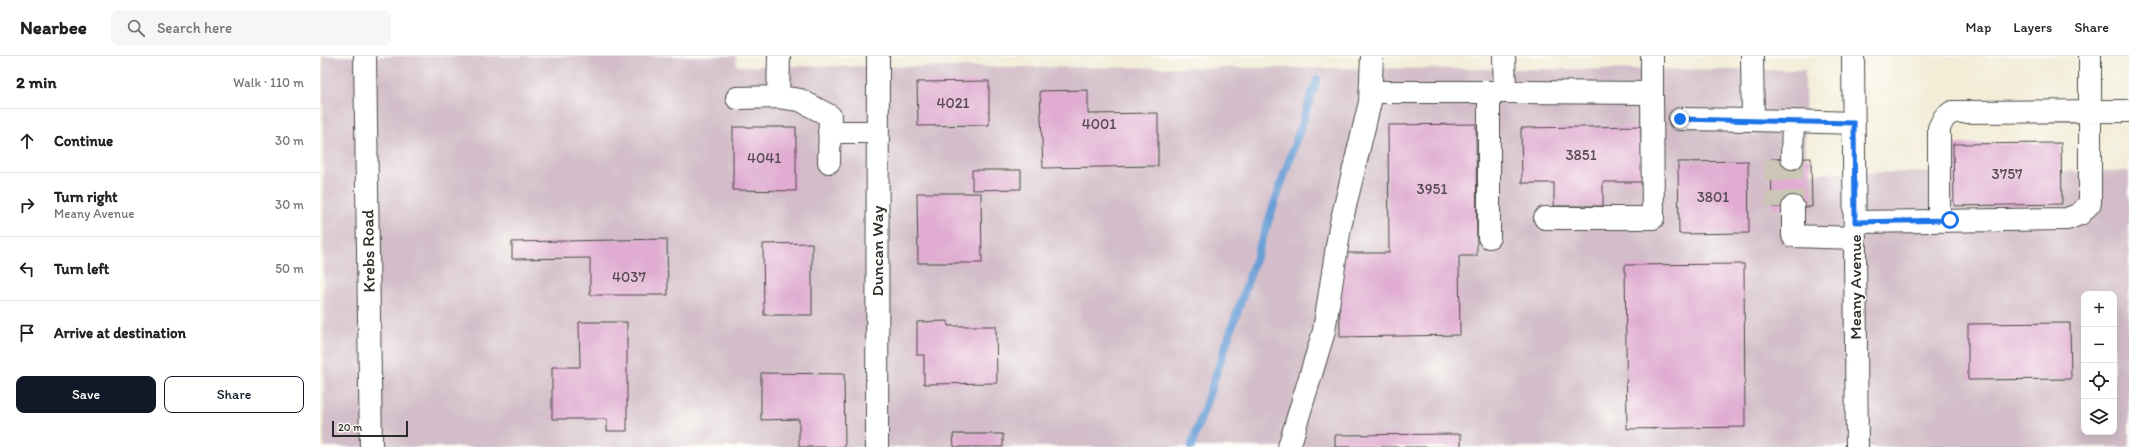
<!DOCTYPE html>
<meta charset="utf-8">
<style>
:root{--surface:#fff;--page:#f6f6f6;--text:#202124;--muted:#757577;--line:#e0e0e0;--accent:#111827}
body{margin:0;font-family:Itim,sans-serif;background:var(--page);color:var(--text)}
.controls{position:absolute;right:12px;bottom:12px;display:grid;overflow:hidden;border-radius:8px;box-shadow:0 4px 16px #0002}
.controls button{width:36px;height:36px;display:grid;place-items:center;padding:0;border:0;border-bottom:1px solid var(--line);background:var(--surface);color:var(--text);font:20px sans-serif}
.scale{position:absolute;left:12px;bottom:10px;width:76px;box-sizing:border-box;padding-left:4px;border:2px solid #2b2b2b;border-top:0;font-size:11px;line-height:14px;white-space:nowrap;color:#2b2b2b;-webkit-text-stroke:3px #fdfcf7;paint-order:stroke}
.stop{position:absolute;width:12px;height:12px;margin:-9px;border:3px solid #1a73e8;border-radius:50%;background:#fff}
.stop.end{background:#1a73e8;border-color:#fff;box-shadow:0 1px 4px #0008}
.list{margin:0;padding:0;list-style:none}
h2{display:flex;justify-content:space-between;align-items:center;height:52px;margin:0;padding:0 16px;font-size:17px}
h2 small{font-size:13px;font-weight:400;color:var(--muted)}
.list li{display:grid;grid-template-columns:26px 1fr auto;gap:12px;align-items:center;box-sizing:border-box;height:64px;padding:0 16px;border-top:1px solid var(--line)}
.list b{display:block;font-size:15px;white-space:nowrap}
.list p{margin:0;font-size:13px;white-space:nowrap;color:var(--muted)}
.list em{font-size:13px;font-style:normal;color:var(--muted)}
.actions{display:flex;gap:8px;padding:12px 16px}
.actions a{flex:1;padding:9px 0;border:1px solid var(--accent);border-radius:8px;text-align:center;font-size:14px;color:var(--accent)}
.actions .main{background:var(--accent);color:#fff}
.icon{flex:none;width:22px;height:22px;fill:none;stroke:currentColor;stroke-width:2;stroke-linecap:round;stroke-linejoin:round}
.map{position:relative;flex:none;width:1809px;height:391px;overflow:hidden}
header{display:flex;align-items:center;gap:24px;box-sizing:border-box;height:56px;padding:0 20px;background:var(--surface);border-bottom:1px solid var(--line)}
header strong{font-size:19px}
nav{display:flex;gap:22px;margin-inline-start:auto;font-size:14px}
.search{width:280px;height:36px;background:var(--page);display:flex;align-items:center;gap:10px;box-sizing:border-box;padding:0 14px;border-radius:8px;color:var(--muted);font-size:15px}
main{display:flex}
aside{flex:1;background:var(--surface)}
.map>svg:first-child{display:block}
</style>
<header>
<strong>Nearbee</strong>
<div class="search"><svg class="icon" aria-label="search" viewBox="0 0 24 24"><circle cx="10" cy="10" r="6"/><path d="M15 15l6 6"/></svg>Search here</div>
<nav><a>Map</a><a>Layers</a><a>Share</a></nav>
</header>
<main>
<aside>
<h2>2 min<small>Walk · 110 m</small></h2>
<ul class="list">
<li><svg class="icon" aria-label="ahead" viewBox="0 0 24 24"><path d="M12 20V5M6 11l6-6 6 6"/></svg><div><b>Continue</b></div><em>30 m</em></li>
<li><svg class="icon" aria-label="right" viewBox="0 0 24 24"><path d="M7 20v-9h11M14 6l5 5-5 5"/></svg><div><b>Turn right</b><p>Meany Avenue</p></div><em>30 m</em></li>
<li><svg class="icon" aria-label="left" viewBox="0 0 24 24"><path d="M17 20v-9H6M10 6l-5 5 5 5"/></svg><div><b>Turn left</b></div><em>50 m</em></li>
<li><svg class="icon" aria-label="arrive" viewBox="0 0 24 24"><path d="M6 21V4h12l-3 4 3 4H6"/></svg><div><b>Arrive at destination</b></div></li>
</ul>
<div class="actions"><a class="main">Save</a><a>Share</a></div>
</aside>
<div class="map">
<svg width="1809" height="391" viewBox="0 0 1809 391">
<rect width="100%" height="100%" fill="#fdfcf7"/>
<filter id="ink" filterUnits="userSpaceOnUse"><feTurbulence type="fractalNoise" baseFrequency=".025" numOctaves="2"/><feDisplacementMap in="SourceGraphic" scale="8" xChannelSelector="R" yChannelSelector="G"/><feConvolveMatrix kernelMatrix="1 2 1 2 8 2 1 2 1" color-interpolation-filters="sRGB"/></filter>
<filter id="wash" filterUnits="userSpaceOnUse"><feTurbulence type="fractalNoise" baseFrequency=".012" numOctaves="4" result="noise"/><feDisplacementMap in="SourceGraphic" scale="16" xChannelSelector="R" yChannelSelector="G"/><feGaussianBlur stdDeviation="0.9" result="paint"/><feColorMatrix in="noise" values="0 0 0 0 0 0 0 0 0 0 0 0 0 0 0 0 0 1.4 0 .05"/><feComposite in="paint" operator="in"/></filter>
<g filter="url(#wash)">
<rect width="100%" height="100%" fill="#f3edd8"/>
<path fill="#d2bdc8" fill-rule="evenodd" d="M3,0H416L417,10L1485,14L1486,117L1809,115V391H4ZM1764,238H1794V376H1764Z"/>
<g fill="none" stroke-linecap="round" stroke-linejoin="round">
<path stroke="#6a9fd6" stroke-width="8" d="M871,391L997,23"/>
</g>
<g id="blocks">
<path fill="#e0acd1" d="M669,25V69L598,70L597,26Z
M768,34V58L838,57V110L723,112L720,35Z
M1156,68L1157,200H1139L1140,279L1020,281L1019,197H1069L1068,69Z
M1321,70L1322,126H1283V150H1234V127H1202L1201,72Z
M413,71H476V135L413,134Z
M1741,87L1742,148L1634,150L1633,88Z
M1491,102L1492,151H1452L1451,103Z
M1428,105L1429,177L1359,178L1358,106Z
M652,114H701V133L652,134Z
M597,137H661L662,207H598Z
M347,183L348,239H270V202L192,203V186Z
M492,187V259H444L443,188Z
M1424,208L1425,371L1307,373L1305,209Z
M628,265V270H676L677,327L604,328V299H597V266Z
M259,266H307V375H287V363H232V311H260Z
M1750,267L1751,323L1648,324V268Z
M441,317L524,318L525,391H479V363L441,364Z
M633,378H683V391H634Z
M1141,378V391H1015V379Z"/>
</g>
</g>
<g filter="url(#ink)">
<use href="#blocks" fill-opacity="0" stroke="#494845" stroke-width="1"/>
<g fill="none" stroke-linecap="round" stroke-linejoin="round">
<path stroke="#cbc6b5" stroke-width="22" stroke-dasharray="22 11" stroke-linecap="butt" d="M1472,102L1473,151
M1456,103L1457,151"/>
<defs>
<path id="minor" d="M45,0L51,391
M459,0L458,41L480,44L510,60L509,106
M1533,0L1537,391
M1051,36H1185L1184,0
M1185,36L1332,37V0
M417,42L458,41
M1360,63L1433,64L1432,0
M1433,64L1534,67
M509,76H558
M1472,102L1473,66
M1473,151V180L1535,182
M1225,162H1333L1332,37
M1619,165V72L1624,62L1632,56L1809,55
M1535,166L1747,163L1760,158L1770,147V0
M1169,181V36
M557,391L558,0
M969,391L1004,275L1020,171L1050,46L1052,0"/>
</defs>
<use href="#minor" stroke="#494845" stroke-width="24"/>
<use href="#minor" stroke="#fff" stroke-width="22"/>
</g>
</g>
<g fill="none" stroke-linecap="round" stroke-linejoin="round" filter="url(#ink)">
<path stroke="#1a73e8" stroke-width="5" d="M1360,63L1534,67L1535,166L1630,164"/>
</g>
<g text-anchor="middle" stroke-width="3" stroke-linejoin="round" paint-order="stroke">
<g font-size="15" fill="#584b54">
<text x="633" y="52">4021</text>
<text x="779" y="73">4001</text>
<text x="1261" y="104">3851</text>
<text x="444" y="107">4041</text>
<text x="1687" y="123">3757</text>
<text x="1112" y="138">3951</text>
<text x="1393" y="146">3801</text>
<text x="309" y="226">4037</text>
</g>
<g font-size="17" fill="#2b2b2b" stroke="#fdfcf7">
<text transform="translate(48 195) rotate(-91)" y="6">Krebs Road</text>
<text transform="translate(557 195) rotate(-90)" y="6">Duncan Way</text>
<text transform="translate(1535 231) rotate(-90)" y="6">Meany Avenue</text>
</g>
</g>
</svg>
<div class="controls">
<button>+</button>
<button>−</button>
<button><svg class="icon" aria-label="locate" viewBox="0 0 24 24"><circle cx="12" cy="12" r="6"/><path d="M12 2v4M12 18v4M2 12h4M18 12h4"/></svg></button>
<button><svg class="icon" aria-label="layers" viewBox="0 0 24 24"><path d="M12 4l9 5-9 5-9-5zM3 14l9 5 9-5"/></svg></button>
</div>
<div class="scale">20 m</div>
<div class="stop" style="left:1630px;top:164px"></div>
<div class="stop end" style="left:1360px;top:63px"></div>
</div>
</main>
